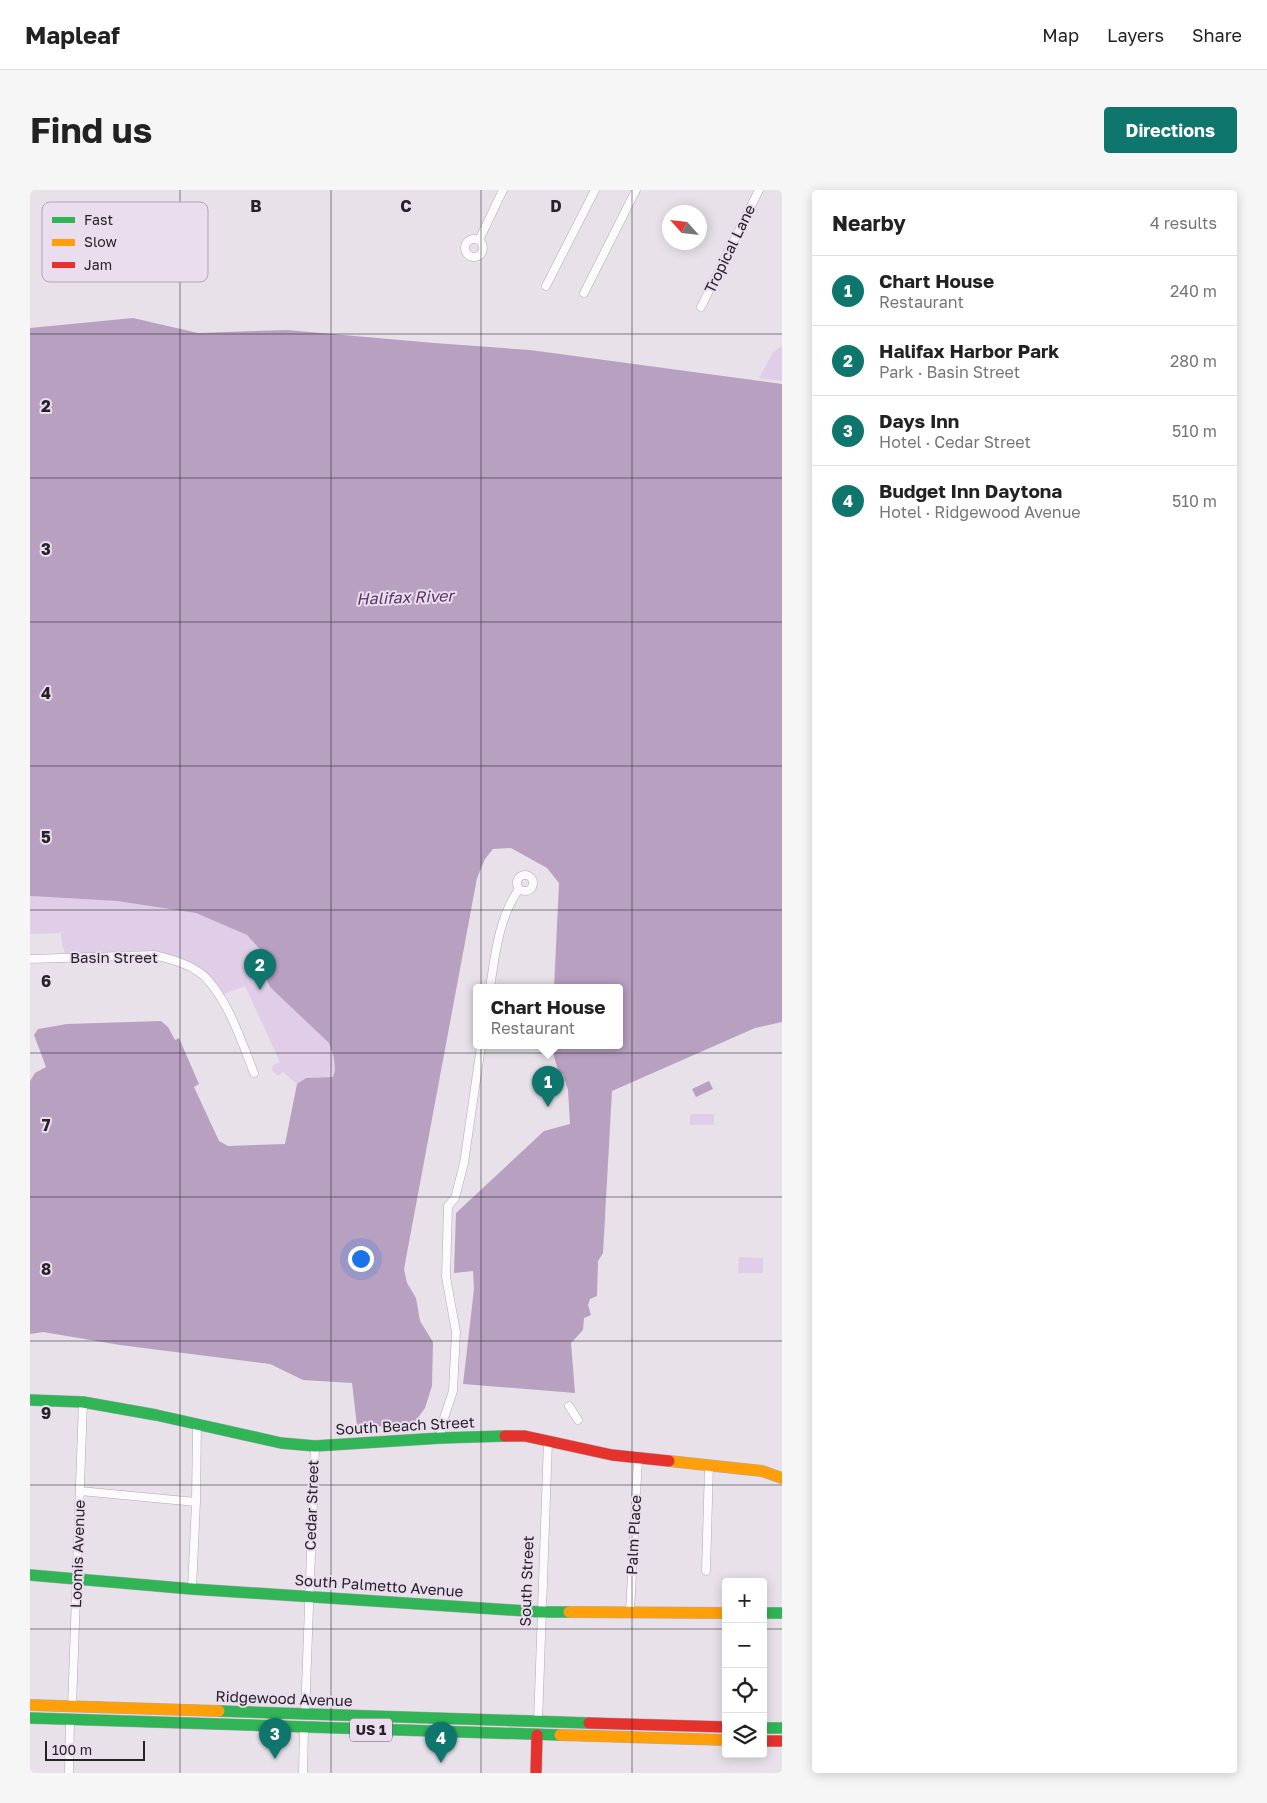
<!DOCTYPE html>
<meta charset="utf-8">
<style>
:root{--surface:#fff;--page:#f6f6f6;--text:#222;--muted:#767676;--line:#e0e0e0;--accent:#0f766e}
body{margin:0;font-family:"Golos Text",sans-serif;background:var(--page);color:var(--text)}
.controls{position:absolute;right:15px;bottom:15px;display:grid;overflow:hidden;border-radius:5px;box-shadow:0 2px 12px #0003}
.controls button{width:45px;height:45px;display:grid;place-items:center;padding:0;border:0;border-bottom:1px solid var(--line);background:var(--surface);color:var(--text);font:25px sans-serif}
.compass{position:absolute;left:632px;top:15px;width:45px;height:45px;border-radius:50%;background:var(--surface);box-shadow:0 2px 12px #0003;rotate:297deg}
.scale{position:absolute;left:15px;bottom:12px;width:100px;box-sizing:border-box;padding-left:5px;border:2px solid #262228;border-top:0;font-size:14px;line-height:18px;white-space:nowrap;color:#262228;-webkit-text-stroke:4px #eaddee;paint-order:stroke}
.you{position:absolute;left:330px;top:1068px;width:18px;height:18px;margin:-12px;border:4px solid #fff;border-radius:50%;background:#1a73e8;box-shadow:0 0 0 8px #1a73e833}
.badge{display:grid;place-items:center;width:32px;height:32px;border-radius:50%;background:var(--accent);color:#fff;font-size:16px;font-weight:700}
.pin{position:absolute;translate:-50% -41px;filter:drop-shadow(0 1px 2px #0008)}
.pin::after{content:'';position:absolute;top:26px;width:18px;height:15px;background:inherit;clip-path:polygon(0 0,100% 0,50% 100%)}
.popup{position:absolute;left:443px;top:794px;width:150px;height:65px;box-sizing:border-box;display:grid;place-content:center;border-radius:5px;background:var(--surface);filter:drop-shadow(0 1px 4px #0005);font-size:16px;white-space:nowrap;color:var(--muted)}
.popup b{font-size:19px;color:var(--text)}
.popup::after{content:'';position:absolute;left:50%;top:100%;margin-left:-10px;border:10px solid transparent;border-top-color:var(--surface)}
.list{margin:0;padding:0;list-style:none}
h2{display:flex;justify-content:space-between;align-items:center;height:65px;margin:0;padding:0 20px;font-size:21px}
h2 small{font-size:16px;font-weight:400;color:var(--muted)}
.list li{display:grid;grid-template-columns:32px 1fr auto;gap:15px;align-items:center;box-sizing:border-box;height:70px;padding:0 20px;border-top:1px solid var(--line)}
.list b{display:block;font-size:19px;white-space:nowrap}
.list p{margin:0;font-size:16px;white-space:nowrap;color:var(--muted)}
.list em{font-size:16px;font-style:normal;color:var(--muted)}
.icon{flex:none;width:28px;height:28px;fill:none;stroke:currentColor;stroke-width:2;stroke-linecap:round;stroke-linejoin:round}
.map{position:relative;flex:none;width:752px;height:1583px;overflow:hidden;border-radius:5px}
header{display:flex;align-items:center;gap:30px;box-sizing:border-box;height:70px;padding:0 25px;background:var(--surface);border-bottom:1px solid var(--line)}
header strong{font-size:24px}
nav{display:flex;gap:28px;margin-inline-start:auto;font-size:18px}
.intro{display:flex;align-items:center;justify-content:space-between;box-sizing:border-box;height:120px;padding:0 30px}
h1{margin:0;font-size:35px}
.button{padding:12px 22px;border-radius:5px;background:var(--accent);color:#fff;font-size:18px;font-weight:700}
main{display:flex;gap:30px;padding:0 30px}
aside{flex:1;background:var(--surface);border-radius:5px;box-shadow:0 2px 12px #0003}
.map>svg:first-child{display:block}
</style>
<header>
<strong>Mapleaf</strong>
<nav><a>Map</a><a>Layers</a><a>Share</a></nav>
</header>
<div class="intro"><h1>Find us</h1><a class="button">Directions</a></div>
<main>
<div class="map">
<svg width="752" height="1583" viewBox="0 0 752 1583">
<rect width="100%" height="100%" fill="#e8e1ea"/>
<path fill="#e0cde8" d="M752,156V191L729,188L743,162Z
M0,706L87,711L167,723L217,745L235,765L233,776L235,787L299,853L304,868L305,880L303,887L276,888L267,894L253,882L248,886L242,880L243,875L250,872L215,796L189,806L173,785L141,769L37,768L32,755L31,743L0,744Z
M660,924H684V935H660Z
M709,1067L733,1068V1083H708Z"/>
<path fill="#b8a0c1" d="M103,128L168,143L257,140L404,153L500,160L752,194V832L725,838L582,901L573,1063L568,1071L567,1106L560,1109L558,1115L561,1125L554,1128L553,1140L541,1153L545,1203L433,1194L444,1099L443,1081L424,1083L426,1023L514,941L540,934L538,900L533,884H529L521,856H589V798H524L529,693L517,678L481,658L463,659L455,669L447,688L374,1079L377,1093L386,1108L390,1131L403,1152L402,1196L395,1218L381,1237L327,1236L322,1193L273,1190L240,1174L90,1155L13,1142L0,1144V891L5,883L16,877L4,845L8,839L37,834L131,831L138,837L145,850L149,848L169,894L164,897L189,951L198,956L255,954L267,894L276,888L303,887L305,880L304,868L299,853L240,797C235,786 233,777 235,765L217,745L166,723L87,711L0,706V138Z
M679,891L683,899L666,907L662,899Z"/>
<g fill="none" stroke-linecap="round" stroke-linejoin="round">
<defs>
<path id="street" d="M435 58a9 9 0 1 1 18 0a9 9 0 1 1-18 0Z
M449,50L473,0
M516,96L565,0
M554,103L606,0
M671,117L729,0
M487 693a8 8 0 1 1 16 0a8 8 0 1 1-16 0Z
M0,769L124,765C141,769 160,774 174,786C198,809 212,853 224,883
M460,798C465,765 469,727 489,699
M539,1216L548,1230
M411,1248V1237L423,1201L426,1142L416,1087L418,1016L425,1008L434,973L451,856
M50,1301L166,1312
M676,1381L679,1276
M162,1399L166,1312L167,1234
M600,1422L608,1268
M42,1517L53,1212
M275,1524L285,1256
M508,1532L518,1251
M39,1583L40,1530
M273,1583L274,1538"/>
<path id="fast" d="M0,1210L53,1212L126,1225L251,1253L285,1256L411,1248L475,1246
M0,1385L162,1399L511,1422H539
M733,1423H752
M189,1521L559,1533
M0,1528L530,1545
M733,1538H752"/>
<path id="slow" d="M639,1271L732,1281L752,1288
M539,1422L696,1423
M0,1515L189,1521
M530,1545L696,1550"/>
<path id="jam" d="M475,1246H495L582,1265L639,1271
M559,1533L696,1537
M733,1551H752
M506,1583L507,1545"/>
</defs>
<use href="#street" stroke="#afaab1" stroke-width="9"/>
<use href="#fast" stroke="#afaab1" stroke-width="12"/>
<use href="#slow" stroke="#afaab1" stroke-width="12"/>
<use href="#jam" stroke="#afaab1" stroke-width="12"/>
<use href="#street" stroke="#fcfafc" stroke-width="8"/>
<use href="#fast" stroke="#30b455" stroke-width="11"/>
<use href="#slow" stroke="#ff9f0a" stroke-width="11"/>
<use href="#jam" stroke="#e5322d" stroke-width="11"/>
</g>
<path fill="none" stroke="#262228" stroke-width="1" stroke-opacity="0.55" d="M150,0V1583M301,0V1583M451,0V1583M602,0V1583M0,144H752M0,288H752M0,432H752M0,576H752M0,720H752M0,863H752M0,1007H752M0,1151H752M0,1295H752M0,1439H696M733,1439H752"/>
<g text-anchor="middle" stroke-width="4" stroke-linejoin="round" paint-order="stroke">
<rect fill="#eaddee" stroke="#615a63" stroke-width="1" x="320" y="1528.5" width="42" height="23" rx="4"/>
<g font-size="14" font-weight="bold" fill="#262228">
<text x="341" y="1545">US 1</text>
</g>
<g font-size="15" fill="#262228" stroke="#eaddee">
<text transform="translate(700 59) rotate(-64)" y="5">Tropical Lane</text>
<text x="84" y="773">Basin Street</text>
<text transform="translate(375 1236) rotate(-3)" y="5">South Beach Street</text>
<text transform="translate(282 1315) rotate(-88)" y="5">Cedar Street</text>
<text transform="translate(604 1345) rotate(-87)" y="5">Palm Place</text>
<text transform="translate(48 1364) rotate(-88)" y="5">Loomis Avenue</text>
<text transform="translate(497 1391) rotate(-88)" y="5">South Street</text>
<text transform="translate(349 1396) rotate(4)" y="5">South Palmetto Avenue</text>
<text transform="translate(254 1509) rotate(2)" y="5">Ridgewood Avenue</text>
</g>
<g font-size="16" font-style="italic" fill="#592f67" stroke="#eaddee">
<text transform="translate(375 407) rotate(-2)" y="6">Halifax River</text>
</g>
</g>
<rect x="12" y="12" width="166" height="80" rx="8" fill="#eaddee" stroke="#afa5b3" stroke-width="1"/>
<rect x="22" y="27" width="23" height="6" fill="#30b455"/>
<rect x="22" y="49" width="23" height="7" fill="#ff9f0a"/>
<rect x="22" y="72" width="23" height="6" fill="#e5322d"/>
<g font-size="14" fill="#262228">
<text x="54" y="35">Fast</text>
<text x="54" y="57">Slow</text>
<text x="54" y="80">Jam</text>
</g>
<g font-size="16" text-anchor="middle" font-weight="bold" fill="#262228" stroke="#eaddee" stroke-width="4" stroke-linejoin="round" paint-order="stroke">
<text x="226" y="22">B</text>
<text x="376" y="22">C</text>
<text x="526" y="22">D</text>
<text x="16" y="222">2</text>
<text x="16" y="365">3</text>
<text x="16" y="509">4</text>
<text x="16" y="653">5</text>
<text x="16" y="797">6</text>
<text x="16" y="941">7</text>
<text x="16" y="1085">8</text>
<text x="16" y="1229">9</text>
</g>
</svg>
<div class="controls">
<button>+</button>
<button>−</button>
<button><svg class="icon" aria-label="locate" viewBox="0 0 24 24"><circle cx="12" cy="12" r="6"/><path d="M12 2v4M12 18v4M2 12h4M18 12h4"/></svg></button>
<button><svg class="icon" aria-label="layers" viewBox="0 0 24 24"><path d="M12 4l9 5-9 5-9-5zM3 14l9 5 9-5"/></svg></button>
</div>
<svg class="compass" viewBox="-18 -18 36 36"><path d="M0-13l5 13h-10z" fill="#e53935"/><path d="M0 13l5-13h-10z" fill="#767676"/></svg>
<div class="scale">100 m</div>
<div class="you"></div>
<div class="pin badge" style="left:518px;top:917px">1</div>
<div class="popup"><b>Chart House</b>Restaurant</div>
<div class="pin badge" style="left:230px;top:800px">2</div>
<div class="pin badge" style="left:245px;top:1569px">3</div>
<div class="pin badge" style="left:411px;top:1573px">4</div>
</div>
<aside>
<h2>Nearby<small>4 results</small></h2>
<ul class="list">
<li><span class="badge">1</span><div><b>Chart House</b><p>Restaurant</p></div><em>240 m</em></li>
<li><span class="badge">2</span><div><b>Halifax Harbor Park</b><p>Park · Basin Street</p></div><em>280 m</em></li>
<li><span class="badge">3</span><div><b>Days Inn</b><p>Hotel · Cedar Street</p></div><em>510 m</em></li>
<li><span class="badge">4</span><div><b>Budget Inn Daytona</b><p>Hotel · Ridgewood Avenue</p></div><em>510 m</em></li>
</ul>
</aside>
</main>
